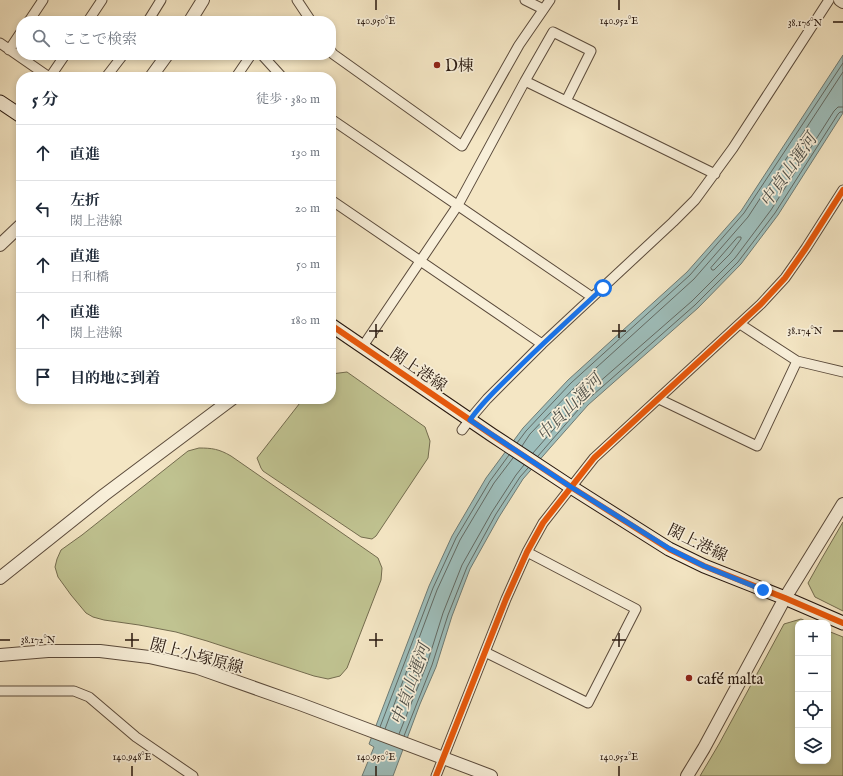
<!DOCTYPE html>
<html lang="ja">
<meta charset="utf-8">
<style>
:root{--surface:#fff;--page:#f6f6f7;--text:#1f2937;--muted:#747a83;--line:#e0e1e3}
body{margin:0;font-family:"IM FELL English","Noto Serif JP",serif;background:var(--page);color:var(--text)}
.controls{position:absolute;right:12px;bottom:12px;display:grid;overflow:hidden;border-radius:8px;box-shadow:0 2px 6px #0003}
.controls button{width:36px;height:36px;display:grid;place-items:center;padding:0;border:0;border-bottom:1px solid var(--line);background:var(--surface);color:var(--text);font:20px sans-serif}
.stop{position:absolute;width:12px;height:12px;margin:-9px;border:3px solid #1a73e8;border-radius:50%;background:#fff}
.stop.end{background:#1a73e8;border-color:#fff;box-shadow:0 1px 4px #0008}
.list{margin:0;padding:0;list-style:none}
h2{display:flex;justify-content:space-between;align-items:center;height:52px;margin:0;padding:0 16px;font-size:17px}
h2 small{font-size:13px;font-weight:400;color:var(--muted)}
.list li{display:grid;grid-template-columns:26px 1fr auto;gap:12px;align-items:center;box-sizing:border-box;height:56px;padding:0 16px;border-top:1px solid var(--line)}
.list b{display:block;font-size:15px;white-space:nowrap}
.list p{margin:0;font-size:13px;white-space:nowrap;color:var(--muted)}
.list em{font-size:13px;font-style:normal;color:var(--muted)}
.icon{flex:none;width:22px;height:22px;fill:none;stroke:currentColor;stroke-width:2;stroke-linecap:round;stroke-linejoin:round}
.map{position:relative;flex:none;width:843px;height:776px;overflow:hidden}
.search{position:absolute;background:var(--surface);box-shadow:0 2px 6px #0003;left:16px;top:16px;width:320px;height:44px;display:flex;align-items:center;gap:10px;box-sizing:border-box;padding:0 14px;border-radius:16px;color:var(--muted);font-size:15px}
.panel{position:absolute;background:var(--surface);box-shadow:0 2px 6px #0003;left:16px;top:72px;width:320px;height:332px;border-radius:16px}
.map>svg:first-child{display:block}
</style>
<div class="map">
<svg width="843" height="776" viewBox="0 0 843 776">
<rect width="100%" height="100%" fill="#f4e6c4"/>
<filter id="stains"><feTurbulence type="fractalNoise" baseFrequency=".005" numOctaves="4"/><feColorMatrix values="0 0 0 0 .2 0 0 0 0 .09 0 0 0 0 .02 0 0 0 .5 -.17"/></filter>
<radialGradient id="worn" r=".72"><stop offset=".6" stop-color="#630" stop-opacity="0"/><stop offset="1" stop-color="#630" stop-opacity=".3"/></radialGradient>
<path fill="#c0c391" stroke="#736c4f" d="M347,372L425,427L430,441L428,458L376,536L372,539L361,537L263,471L261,468L257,458L303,399H331V374Z
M199,448C212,448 219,449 231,456L378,558L382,568L381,580L347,668L340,676L328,679L314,676L207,641L176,632L139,625L104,620L93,617L86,613L71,595L58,577L55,567L57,559L61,550L82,535L188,451Z
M843,522V611L815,597L808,583L822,558Z
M801,619L810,623H798V761H828V631L843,637V776H700L719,744L784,624Z"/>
<path fill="#9ebebb" stroke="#6e7b75" d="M843,55V113L778,215L741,264L698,308L588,405L550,448L523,479L499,517L470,569L452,616L436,667L420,704L393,776H362L374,747L369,744L429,586L452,536L486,478L523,428L568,380L687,272L741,211Z"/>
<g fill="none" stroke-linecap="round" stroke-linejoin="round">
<path stroke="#626a64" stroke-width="1" d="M738,237H741V239L730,254L714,270H712L711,268Z
M517,443L526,431L571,383L690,275L744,213L843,63
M522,446L530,434L575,387L694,279L748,217L843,72
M533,453L581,398L692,301L735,258L771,210L834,111L838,107H843
M538,456L585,402L695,305L738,262L775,213L838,114L840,112H843
M422,649H424L425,650L422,662L415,679L412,680L411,677Z
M380,727L433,588L456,538L490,481L509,455
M385,729L437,590L460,540L494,483L513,458
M399,734L427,664L443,613L462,565L492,512L516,475L524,465
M404,736L432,665L448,615L467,567L496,514L520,477L528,468"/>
<defs>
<path id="minor" d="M297,0L311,21
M525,0L543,9
M29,21L43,0
M88,21L102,0
M148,21L161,0
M0,43L49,77
M9,50L21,32
M331,51L333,54L462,146L519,45L550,0
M262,55L282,77
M50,77L65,55
M106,77L123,55
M236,77L251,55
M525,81L553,32L591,51L566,101
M331,119L592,297
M331,200L542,344
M740,324L797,361L843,372
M363,346L458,205L525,81L715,174
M659,399L757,446L797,361
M462,430L475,413L487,399L542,344L673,222L695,200L733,148L829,0
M485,652L588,703L636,609L527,552
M0,691H74L89,697L136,737L193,776
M436,776L485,652L506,599L527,552L543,523L594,458L761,304L785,278L806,248L843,190"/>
<path id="tertiary" d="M840,0L843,2
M190,21L203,0
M151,77L167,55
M0,245L21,225
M0,578L104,495L232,399
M0,655L48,651H100L149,657L198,668L300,704L491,776
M687,776L704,748L785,598L843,504"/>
<path id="secondary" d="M0,102L21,116
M331,325L492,435L571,487L669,549L704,566L785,598L843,623"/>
</defs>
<use href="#minor" stroke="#5a4a3b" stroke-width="11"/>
<use href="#tertiary" stroke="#5a4a3b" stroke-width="14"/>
<use href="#secondary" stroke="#26160d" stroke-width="15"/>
<use href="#minor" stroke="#f8efd9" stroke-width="9"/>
<use href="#tertiary" stroke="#f8efd9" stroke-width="12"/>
<use href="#secondary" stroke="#f8efd9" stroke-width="13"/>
<defs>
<path id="cycleway" d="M331,325L492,435L571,487L669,549L704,566L785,598L843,623
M436,776L485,652L506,599L527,552L543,523L594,458L761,304L785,278L806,248L843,190"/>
</defs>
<use href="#cycleway" stroke="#f8efd9" stroke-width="8"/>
<use href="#cycleway" stroke="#e8590c" stroke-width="6"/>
</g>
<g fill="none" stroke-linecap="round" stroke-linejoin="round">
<path stroke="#1a73e8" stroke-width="5" d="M603,288C573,316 543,343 514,372C499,387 482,402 470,420L571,487L670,549L704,566L763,590"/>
</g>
<path fill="none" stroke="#26160d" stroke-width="1.5" d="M376,0V10M619,0V10M833,22H843M376,324V338M619,324V338M369,331H383M612,331H626M833,331H843M132,633V647M376,633V647M619,633V647M0,640H10M125,640H139M369,640H383M612,640H626M132,766V776M376,766V776M619,766V776"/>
<g fill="#8f2418" stroke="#f8efd9" stroke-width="1.5">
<circle cx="437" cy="65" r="4"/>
<circle cx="689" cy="678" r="4"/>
</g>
<g text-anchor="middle" stroke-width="3.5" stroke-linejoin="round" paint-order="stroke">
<g font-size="16" fill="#26160d" stroke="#f8efd9" text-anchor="start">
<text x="445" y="71">D棟</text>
<text x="697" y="684">café malta</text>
</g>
<g font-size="16" fill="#26160d" stroke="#f8efd9">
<text transform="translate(419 369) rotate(34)" y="6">閖上港線</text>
<text transform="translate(698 542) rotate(26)" y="6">閖上港線</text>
<text transform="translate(197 655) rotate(15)" y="6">閖上小塚原線</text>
</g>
<g font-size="17" font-style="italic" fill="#50514a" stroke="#f8efd9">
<text transform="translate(788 170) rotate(-55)" y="6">中貞山運河</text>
<text transform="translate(569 407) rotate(-46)" y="6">中貞山運河</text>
<text transform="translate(410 684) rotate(-70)" y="6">中貞山運河</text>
</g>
</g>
<g font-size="10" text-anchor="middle" fill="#26160d" stroke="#f8efd9" stroke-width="3.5" stroke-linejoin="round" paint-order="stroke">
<text x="376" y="24">140.950°E</text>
<text x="619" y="24">140.952°E</text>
<text x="805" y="26">38.176°N</text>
<text x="805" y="334">38.174°N</text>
<text x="38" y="643">38.172°N</text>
<text x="132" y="760">140.948°E</text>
<text x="376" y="760">140.950°E</text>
<text x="619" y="760">140.952°E</text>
</g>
<rect width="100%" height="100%" filter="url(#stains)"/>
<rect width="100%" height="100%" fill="url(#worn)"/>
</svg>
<div class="controls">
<button>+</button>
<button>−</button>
<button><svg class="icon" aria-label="locate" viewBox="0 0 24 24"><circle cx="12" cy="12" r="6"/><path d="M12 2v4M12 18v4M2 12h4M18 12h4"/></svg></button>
<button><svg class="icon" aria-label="layers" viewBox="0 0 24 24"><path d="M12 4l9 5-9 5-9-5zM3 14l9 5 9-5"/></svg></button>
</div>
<div class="stop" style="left:603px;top:288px"></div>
<div class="stop end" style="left:763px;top:590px"></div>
<div class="search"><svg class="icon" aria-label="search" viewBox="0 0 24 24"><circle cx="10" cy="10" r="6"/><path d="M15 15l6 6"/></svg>ここで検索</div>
<section class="panel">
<h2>5 分<small>徒歩 · 380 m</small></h2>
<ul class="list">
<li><svg class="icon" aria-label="ahead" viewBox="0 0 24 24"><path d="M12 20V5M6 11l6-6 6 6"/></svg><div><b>直進</b></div><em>130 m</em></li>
<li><svg class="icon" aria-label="left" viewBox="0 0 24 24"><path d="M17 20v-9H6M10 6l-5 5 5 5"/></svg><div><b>左折</b><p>閖上港線</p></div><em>20 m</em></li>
<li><svg class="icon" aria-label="ahead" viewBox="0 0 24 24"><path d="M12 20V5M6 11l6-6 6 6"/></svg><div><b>直進</b><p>日和橋</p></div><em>50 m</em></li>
<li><svg class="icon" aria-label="ahead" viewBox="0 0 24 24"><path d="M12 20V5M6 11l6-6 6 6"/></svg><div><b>直進</b><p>閖上港線</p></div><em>180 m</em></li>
<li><svg class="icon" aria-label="arrive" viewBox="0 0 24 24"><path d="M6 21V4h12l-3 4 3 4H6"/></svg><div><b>目的地に到着</b></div></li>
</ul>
</section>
</div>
